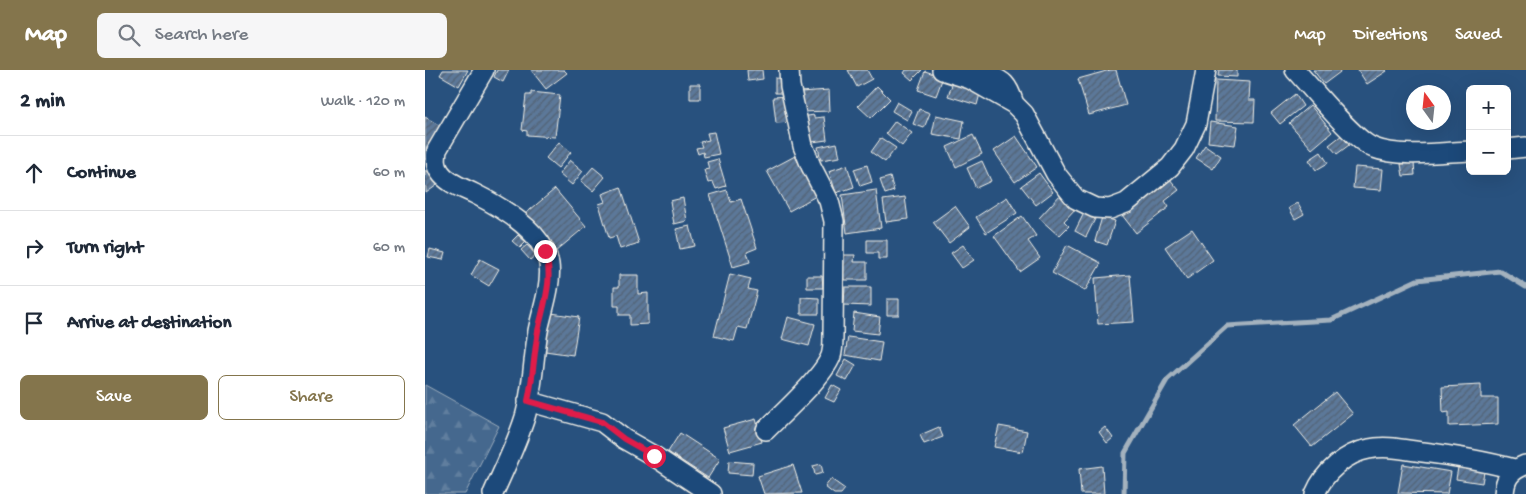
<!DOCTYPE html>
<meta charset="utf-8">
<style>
:root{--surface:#fff;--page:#f6f6f7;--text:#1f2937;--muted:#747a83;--line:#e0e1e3;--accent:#84754c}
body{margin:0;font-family:"Gochi Hand",sans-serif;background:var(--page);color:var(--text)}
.controls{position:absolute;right:15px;top:15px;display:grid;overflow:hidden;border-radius:8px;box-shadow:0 5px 20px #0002}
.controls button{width:45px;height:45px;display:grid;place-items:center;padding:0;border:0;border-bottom:1px solid var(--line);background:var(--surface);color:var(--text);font:25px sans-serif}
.compass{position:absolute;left:981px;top:15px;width:45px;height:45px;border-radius:50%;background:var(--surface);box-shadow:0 5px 20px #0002;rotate:345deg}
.stop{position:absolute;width:15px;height:15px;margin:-11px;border:4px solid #e11d48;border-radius:50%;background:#fff}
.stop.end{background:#e11d48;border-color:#fff;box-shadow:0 1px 5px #0008}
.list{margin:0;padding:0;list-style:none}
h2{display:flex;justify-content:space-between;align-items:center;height:65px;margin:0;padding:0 20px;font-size:21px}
h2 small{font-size:16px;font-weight:400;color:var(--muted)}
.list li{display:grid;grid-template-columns:32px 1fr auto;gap:15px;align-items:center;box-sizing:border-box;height:75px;padding:0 20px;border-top:1px solid var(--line)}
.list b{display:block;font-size:19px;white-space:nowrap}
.list em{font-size:16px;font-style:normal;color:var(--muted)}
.actions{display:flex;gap:10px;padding:15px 20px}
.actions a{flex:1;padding:11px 0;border:1px solid var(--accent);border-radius:8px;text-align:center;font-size:18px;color:var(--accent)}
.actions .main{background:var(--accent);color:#fff}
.icon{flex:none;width:28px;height:28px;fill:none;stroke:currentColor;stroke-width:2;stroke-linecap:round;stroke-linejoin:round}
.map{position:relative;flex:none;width:1101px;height:424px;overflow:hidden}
header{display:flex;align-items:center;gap:30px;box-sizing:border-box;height:70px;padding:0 25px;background:var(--accent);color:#fff}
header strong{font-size:24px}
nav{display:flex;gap:28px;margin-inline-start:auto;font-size:18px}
.search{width:350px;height:45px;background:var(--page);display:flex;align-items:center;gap:12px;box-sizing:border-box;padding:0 18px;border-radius:8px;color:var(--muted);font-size:19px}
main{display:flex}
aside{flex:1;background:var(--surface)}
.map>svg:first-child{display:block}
</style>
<header>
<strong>Map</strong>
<div class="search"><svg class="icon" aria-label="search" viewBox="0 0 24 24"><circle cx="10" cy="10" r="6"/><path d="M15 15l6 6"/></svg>Search here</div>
<nav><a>Map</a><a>Directions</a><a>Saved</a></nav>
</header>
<main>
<aside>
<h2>2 min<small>Walk · 120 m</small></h2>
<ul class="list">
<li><svg class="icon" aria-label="ahead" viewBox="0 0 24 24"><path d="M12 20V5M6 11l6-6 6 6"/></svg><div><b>Continue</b></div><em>60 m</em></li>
<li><svg class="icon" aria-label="right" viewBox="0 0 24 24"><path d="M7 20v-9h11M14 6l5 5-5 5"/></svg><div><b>Turn right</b></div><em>60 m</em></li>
<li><svg class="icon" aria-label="arrive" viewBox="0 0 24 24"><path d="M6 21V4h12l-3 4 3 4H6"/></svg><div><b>Arrive at destination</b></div></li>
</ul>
<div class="actions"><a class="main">Save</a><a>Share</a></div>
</aside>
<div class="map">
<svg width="1101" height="424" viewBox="0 0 1101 424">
<defs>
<pattern id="forest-firs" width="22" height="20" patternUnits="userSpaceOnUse" patternTransform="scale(1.25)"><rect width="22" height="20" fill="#45688e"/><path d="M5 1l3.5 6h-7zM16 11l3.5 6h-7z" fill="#607e9e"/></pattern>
<pattern id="building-hatch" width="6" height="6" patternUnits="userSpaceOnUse" patternTransform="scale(1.25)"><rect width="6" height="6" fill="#5b7899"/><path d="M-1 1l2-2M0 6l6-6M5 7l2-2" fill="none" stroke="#536274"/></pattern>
</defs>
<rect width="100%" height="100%" fill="#28517e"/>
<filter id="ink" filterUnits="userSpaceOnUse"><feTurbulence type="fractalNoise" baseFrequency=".02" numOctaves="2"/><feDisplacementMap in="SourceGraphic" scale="10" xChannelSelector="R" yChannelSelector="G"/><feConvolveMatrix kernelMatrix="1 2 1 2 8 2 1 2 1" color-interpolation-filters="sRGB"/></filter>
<g filter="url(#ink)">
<path fill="url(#forest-firs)" stroke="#9cacbb" d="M0,315L74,356L40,424H0Z"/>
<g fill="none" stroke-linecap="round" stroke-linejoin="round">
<path stroke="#a4b2be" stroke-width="5" d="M699,424L700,383L742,310L802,256L906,250L992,210L1075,201L1101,217"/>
</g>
<path fill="url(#building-hatch)" stroke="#f4f1e8" d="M18,0H43L34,16L15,5Z
M72,0H84L78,12L69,7Z
M106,0H139L142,3L121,19Z
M322,0H337L338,9L323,11Z
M423,0H442L447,9L432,17Z
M481,0H497L487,10L479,3Z
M685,0H691L701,35L664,45L653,9Z
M794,0H812V7L793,6Z
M888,0H914L915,2L899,14Z
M933,0H961L962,1L942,14Z
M500,1L518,7L511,26L493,20Z
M350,8L361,9V23H350Z
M791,10L825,12L824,30H830L829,52L790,51Z
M528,12L556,20L552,35L523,26Z
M265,14H275V29H265Z
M452,16L465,29L446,48L433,36Z
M404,20L405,41L376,42L375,22Z
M106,22L135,25L130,67L102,65V61L97,60L101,25H106Z
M870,24L878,36L855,54L846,43Z
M364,26L367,52L351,53L348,27Z
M472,32L487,41L482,50L467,41Z
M885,35L907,62L887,79L864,53Z
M494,39L505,43L499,58L488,54Z
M389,45V48L399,47L402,70L380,73L377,47Z
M511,45L539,51L536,69L507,64Z
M0,47L19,58L0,90Z
M470,51L487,63L477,76L461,63Z
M785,52L813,56L810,75L783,72Z
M289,62L294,84L279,87L278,82L273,84L271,78L277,77L275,72L284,70L282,63Z
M548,65L557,84L531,97L522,77Z
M917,65L924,75L912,84L904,75Z
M591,66L612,97L590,112L569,81Z
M456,68L471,78L460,92L446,82Z
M134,72L146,82L133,98L121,88Z
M412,73L415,87L396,90L393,77Z
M780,75L796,86L788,99L771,88Z
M896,82L903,93L891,100L884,90Z
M370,86L391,126L364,141L342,101Z
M293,89L301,116L291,119L288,112L283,113L279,100L284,99L282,92Z
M145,90L158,101L147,115L134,104Z
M557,91L566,111L551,118L542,98Z
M989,93L990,105L978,106L976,94Z
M422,95L429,117L411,123L404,101Z
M442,95L447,112L435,116L429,99Z
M168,97L180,107L168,121L156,111Z
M930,97L958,99L956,120L928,118Z
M5,98L15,113L1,123L0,101Z
M614,103L628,122L611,135L596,116Z
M465,107L469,121L460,124L455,110Z
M744,108L754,120L740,131L744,137L711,163L697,145Z
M196,117L214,173L195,179L191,166L184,168L174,134L180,132L177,124Z
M130,119L161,156L130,182L99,145Z
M302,120L306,132L316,129L332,178L322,182L325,192L308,197L285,125Z
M451,120L456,158L422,163L417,125Z
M636,124L651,138L639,151L644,156L634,166L614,148Z
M480,127L483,149L461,152L458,130Z
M582,127L592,143L561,163L551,147Z
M258,128L262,151L249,154L245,131Z
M873,133L879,144L870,149L864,138Z
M530,136L545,157L524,173L508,152Z
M660,141L671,147L661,167L650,161Z
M597,146L611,166L603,171L615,188L595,202L569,166Z
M677,147L690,151L682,175L670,171Z
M265,156L270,176L255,179L251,159Z
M767,159L788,190L762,209L740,177Z
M93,165L101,172L95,178L87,171Z
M442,170H462V189H453V183H442Z
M102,175L111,185L105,190L96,180Z
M538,175L549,190L537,198L526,183Z
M642,175L676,193L660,221L627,203Z
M5,179L20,183L18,190L3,187Z
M417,185H430L429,192H442V210H417Z
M55,189L74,199L64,216L46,205Z
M305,204L326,209L323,219L332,221L322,259L313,257L309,271L289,266Z
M194,205H213V224L223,223V254L205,255V245H194V236H189V217H194Z
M705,205L709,252L673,254L670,208Z
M382,206H397L398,218H382Z
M420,217H446V236L419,235Z
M376,227L394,228V244H376Z
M462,229H474V245H462Z
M126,243L154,247L148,285L120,281Z
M429,243L455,247L453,264L427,261Z
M363,247L390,254L384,276L357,269Z
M423,267L457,272L454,291L420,285Z
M421,289L431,295L422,311L412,306Z
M407,315L416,320L409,332L400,328Z
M1056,315V328H1073V354L1024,356V342L1018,343L1017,317Z
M910,322L928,344L887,377L869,355Z
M331,349L337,372L305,381L298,358Z
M574,356L602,361L598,382L569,377Z
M514,357L518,367L499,374L495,365Z
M680,357L688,368L682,373L674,362Z
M255,363L295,389L283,408L243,382Z
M304,391L328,393L327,405L303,403Z
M1034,392L1060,396L1057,413L1031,409Z
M396,394L398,403L390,405L388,396Z
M978,394L1026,402L1022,424L973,423Z
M368,395L377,423L339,424L333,406Z
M677,396L679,424H656L654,399Z
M406,409L420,419L416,424H409L400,417Z"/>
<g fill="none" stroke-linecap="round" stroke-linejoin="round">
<defs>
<path id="minor" d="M59,0L12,80C11,88 10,95 15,102C22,113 38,118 50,124C76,137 119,162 124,194C127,215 117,241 113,261C108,290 108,319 100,347C92,373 79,399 68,424
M517,0L545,9L589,34L599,44L631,104L651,129L670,138L685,139L701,133L745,97L759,79L771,54L781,0
M553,0C575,11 581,8 589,34
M870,0C887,18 929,71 949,78C975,88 1017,82 1045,81
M1082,79L1101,77
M103,331L177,352L199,369L229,386L286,424
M341,360C358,343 398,307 406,286C408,280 408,272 408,266L409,151L404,131L386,96L378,76L365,16L364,0
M890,424C899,402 921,383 944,379C961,375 981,380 998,382C1029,386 1059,391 1089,399
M1079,424C1080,408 1085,401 1100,395"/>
</defs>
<use href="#minor" stroke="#f4f1e8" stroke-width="22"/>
<use href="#minor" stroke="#1f4a7a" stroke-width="19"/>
</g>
</g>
<g fill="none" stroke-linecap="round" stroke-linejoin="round" filter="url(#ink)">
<path stroke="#e11d48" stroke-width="6" d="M120,181C129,209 119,233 113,261C109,284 108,308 103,331L177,352L199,369L229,386"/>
</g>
</svg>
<div class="controls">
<button>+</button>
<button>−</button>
</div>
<svg class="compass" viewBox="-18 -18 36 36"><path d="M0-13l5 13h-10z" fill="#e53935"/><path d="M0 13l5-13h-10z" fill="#747a83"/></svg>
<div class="stop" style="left:229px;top:386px"></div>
<div class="stop end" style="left:120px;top:181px"></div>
</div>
</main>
